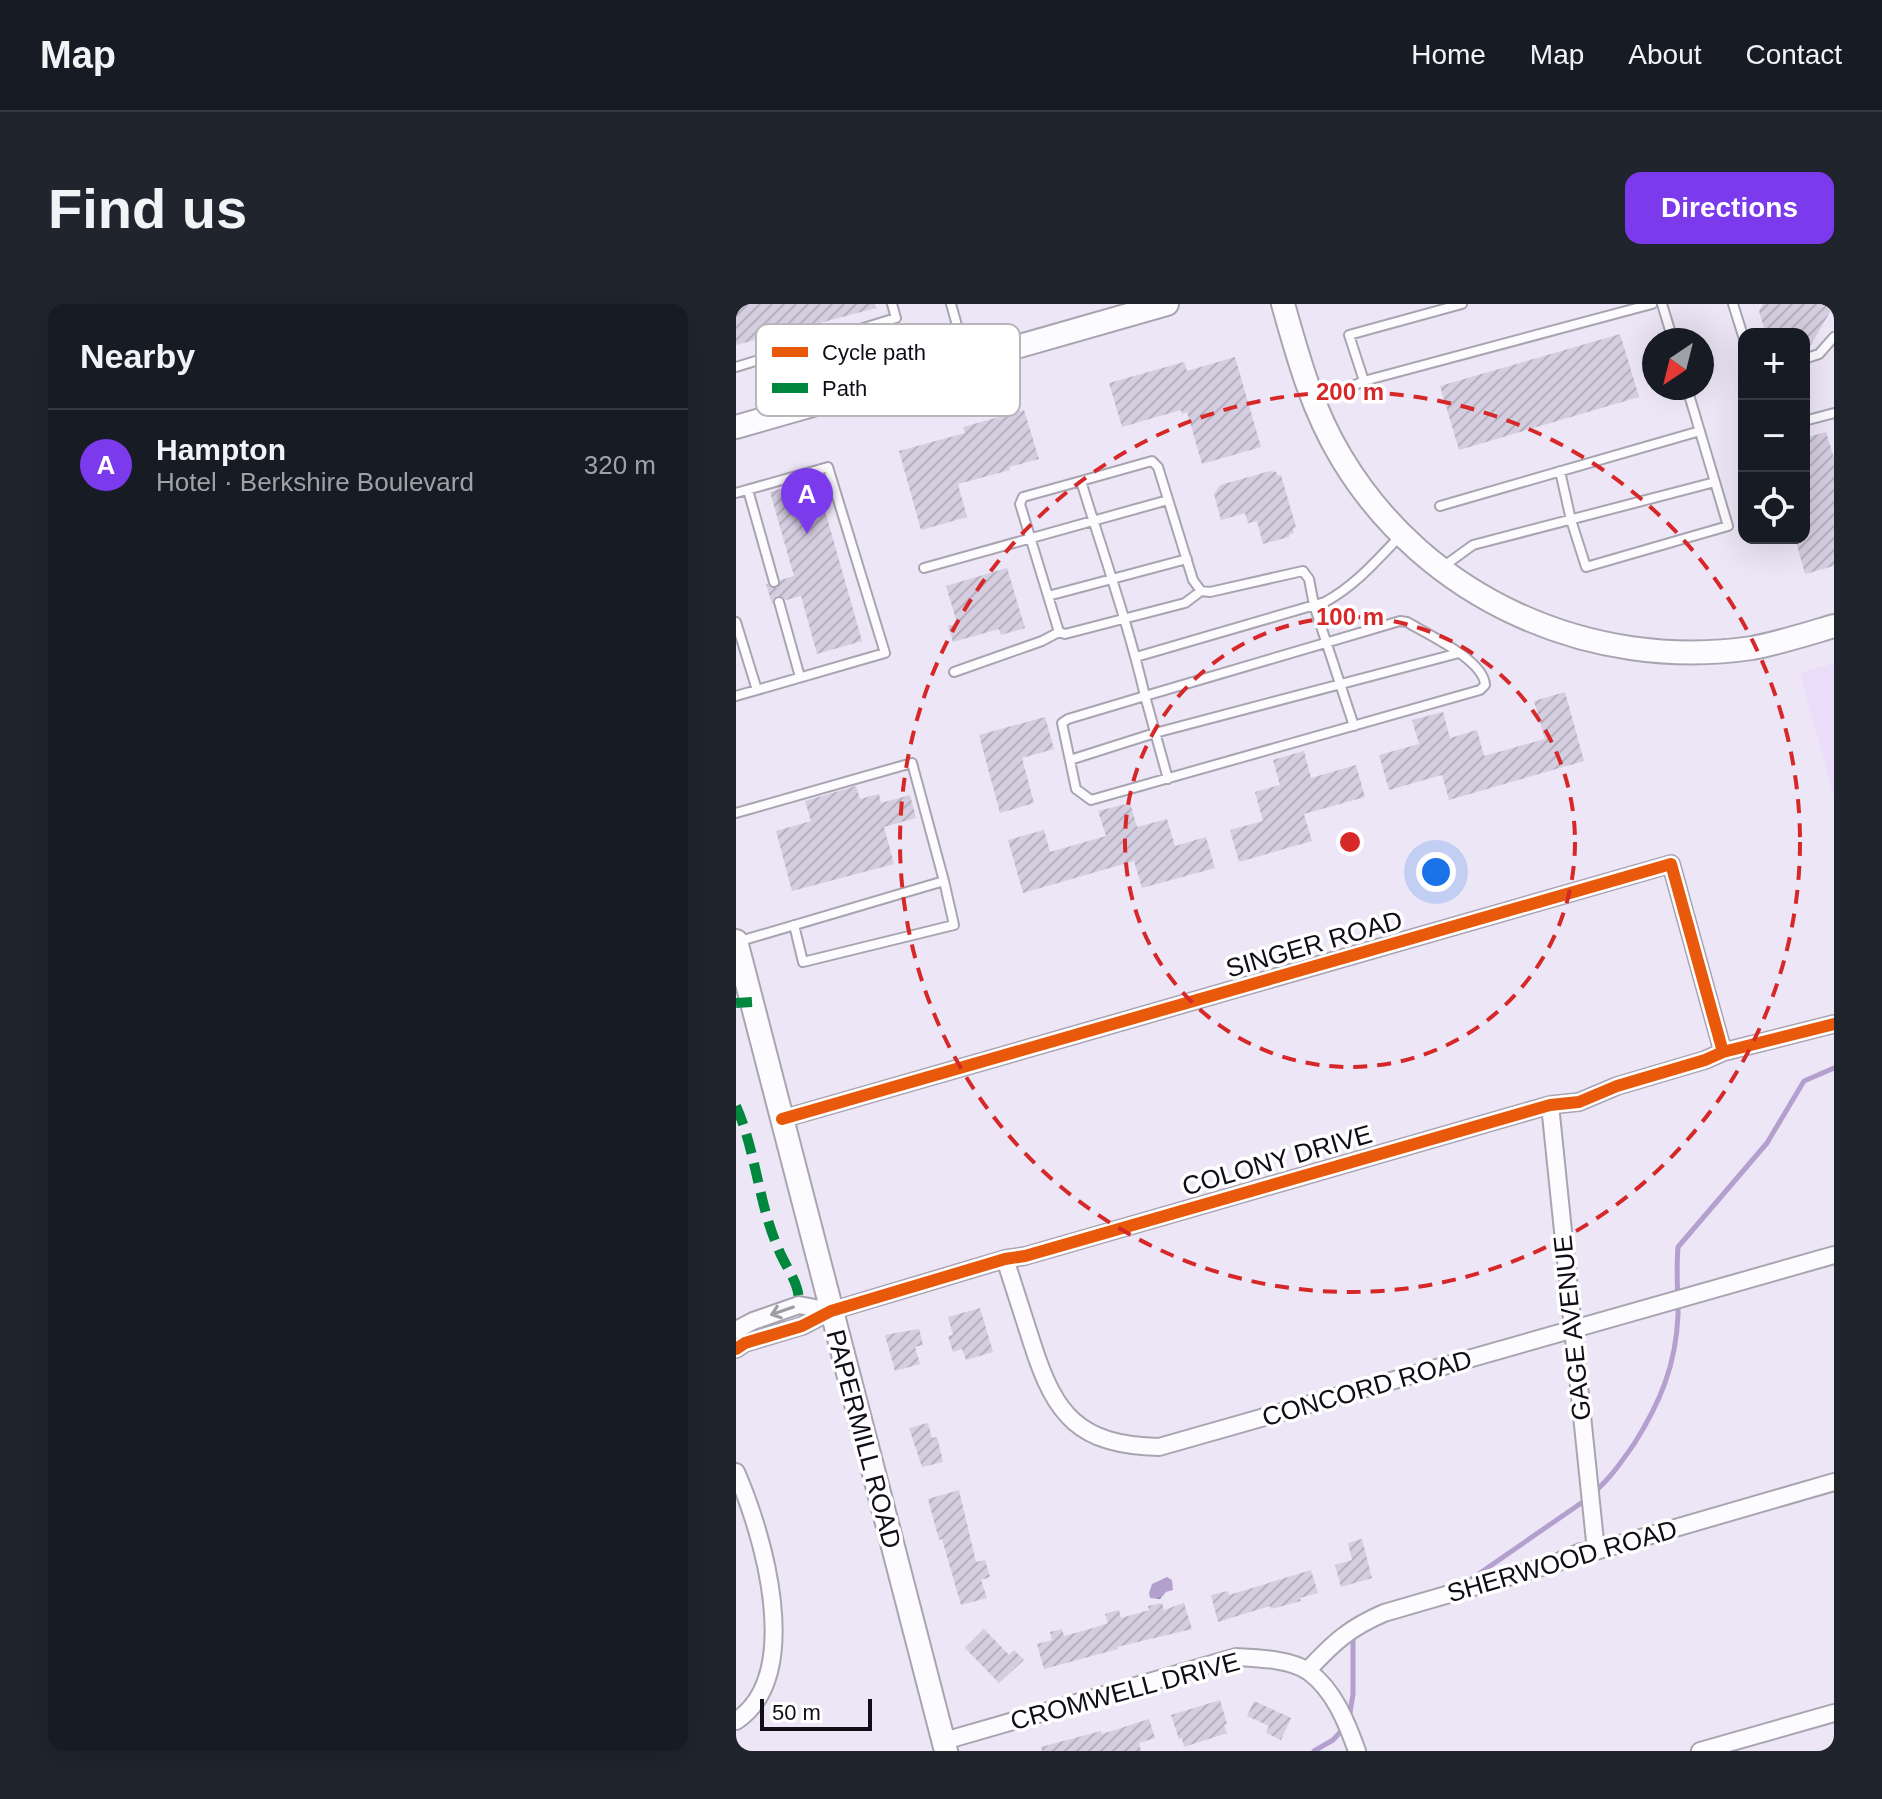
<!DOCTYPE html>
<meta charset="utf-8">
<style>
:root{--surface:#171b24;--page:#20242c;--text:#f1f3f6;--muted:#9ea1a6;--line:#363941;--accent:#7c3aed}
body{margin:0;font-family:Helvetica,sans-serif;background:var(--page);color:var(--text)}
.controls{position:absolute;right:24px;top:24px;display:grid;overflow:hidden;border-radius:16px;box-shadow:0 8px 32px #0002}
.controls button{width:72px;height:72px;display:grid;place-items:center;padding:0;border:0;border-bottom:2px solid var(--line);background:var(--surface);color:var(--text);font:40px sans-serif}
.compass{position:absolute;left:906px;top:24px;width:72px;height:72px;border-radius:50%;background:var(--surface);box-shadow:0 8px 32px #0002;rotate:215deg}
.scale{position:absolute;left:24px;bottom:20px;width:112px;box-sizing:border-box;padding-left:8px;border:4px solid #110d17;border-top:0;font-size:22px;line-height:28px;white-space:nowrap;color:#110d17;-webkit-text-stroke:6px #fff;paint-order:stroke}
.you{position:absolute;left:700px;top:568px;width:28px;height:28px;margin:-20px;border:6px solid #fff;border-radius:50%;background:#1a73e8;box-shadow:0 0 0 12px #1a73e833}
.badge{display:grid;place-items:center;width:52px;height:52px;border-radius:50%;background:var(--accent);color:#fff;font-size:26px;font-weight:700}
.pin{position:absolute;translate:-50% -66px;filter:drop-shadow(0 2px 4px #0008)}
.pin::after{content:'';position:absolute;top:42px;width:28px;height:24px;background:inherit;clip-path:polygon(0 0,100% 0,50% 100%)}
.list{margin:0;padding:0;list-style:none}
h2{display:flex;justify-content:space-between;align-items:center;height:104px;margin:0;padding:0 32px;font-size:34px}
h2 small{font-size:26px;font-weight:400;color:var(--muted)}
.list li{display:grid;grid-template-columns:52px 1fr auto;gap:24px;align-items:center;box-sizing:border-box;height:112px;padding:0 32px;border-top:2px solid var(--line)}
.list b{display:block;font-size:30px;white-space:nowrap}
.list p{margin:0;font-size:26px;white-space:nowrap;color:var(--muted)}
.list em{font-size:26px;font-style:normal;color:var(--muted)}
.icon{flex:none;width:44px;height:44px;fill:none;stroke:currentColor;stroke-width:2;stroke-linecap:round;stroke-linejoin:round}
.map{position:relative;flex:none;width:1098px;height:1447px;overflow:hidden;border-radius:16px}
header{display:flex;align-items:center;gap:48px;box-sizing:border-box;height:112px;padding:0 40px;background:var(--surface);border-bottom:2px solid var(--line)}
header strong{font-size:38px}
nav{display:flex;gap:44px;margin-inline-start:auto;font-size:28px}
.intro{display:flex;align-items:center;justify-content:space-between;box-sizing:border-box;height:192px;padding:0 48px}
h1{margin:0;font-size:56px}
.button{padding:20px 36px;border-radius:16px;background:var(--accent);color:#fff;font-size:28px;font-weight:700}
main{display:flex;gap:48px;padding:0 48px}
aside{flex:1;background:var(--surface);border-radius:16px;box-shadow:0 8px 32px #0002}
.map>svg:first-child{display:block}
</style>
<header>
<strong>Map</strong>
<nav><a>Home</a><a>Map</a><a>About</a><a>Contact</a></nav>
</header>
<div class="intro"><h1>Find us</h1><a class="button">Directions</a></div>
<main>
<aside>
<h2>Nearby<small></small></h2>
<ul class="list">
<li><span class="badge">A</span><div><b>Hampton</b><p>Hotel · Berkshire Boulevard</p></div><em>320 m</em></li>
</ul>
</aside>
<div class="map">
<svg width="1098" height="1447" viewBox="0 0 1098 1447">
<defs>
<pattern id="water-ripples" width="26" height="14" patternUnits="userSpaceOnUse" patternTransform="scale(2)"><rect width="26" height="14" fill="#b4a0ce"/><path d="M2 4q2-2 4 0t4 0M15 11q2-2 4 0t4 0" fill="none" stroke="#9181a6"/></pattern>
<pattern id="building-hatch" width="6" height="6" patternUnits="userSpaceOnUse" patternTransform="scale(2)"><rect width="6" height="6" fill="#d5cde0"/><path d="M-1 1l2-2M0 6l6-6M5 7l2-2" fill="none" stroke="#b6afbf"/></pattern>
</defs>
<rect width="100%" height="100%" fill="#ede6f7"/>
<path fill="#e9ddfa" d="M1098,359V494L1064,369Z"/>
<path fill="url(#water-ripples)" d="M431,1273L436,1276L437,1286L430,1288L424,1295L414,1294L413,1289L416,1280Z"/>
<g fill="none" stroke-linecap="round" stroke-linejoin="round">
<path stroke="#b4a0ce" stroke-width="5" d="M858,1188C874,1175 886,1157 898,1140C924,1099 940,1061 942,1011C942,989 940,966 942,943L1031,839L1068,777L1098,764
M731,1278L851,1195
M613,1415L617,1390V1330
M578,1447L597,1436L608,1424"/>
</g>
<path fill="url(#building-hatch)" d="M0,0H139L140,4L0,41Z
M1027,0H1098V1L1072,46L1068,48V30H1030L1023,7Z
M884,30L903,93L723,146L704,82Z
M499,53L525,143L466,160L451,108L446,110L445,106L386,123L373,79L448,58L451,67Z
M288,106L303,155L273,163L274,166L222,180L231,213L185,226L163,147L229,129L227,123Z
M1090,128L1098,154V262L1069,270L1059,234H1068V134Z
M534,167L540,168L542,172L545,171L560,223L557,224L558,229L553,231V233L527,240L521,217L512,219L509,209L485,216L478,190L484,181Z
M80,175L126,337L81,350L65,292L50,296L42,291L38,294L36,300L30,280L41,284L45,276L58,272L34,188Z
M271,264L289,324L265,331L263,325L217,338L212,322L221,319L210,282Z
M829,388L848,457L713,496L706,471L653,486L643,451L683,440L676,416L707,408L714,434L741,426L748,452L809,435L798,397Z
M309,413L318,445L286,454L298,499L264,509L243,431Z
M568,447L575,474L620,461L629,493L568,510L576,537L503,558L494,526L527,517L519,488L544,481L537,456Z
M120,482L124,495L143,490L145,499L174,491L180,514L148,523L158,560L56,587L40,527L75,517L69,497Z
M394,499L401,523L431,515L439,542L470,533L479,564L406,584L398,557L287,589L272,536L308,526L314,548L370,532L362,507Z
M244,1004L257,1048L230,1056L226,1045L217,1048L212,1032L217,1031L212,1013Z
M183,1025L187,1041L179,1043L184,1060L159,1067L149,1031Z
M192,1119L196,1134L201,1133L207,1158L186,1163L173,1124Z
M223,1186L240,1258L249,1256L254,1273L245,1276L251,1294L225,1301L206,1235L203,1236L192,1195Z
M626,1235L636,1274L605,1283L599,1261L616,1256L612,1239Z
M575,1266L582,1289L564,1294L565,1297L535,1305L534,1302L482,1318L475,1291L492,1287L493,1291Z
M426,1299L428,1306L448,1299L456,1325L381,1343L382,1345L308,1365L301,1340L316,1336L314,1328L326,1325L328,1332L354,1325L372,1319L369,1310L383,1306L385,1314L413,1306L412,1302Z
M248,1325L273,1351L278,1346L288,1356L263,1379L229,1344Z
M484,1396L491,1420L488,1421L491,1429L448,1443L446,1434L443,1435L435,1411Z
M518,1397L555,1414L545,1436L530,1429L533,1422L511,1412Z
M413,1415L419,1434L403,1439L405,1447H306L305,1443L365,1427L366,1430Z"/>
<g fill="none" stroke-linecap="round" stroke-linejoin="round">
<defs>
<path id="lane" d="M215,0L231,57
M926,0L937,36
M997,0L1008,35
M1068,55L1083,50L1098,33
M0,63L160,14L156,0
M628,77L916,0
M579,99L628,77L613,31L726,0
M1068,117L1098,109
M824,167L835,216L850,263L992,222L979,178
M345,177L416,157L422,163L457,276L465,287L474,288L567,267L573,275L578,301L618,422
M12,186L38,278
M0,189L92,163L149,349L0,392
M704,202L964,127
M708,262L737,241L979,178L951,84
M188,264L432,196
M312,292L451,255
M43,298L64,373
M0,318L21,386
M400,353L589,298C620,281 641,256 665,231
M218,368L306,337L323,328
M334,456L419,429L723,349
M432,475L409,392L664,317L671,318C691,330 748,356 749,381L744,386L355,496L340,485L326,419L332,415L409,392C392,319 367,249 345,177L287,193L284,200L323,328L329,330L449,299L465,287
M0,509L176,459L208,577L1,638
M58,621L67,658L218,621L208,577"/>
<path id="street" d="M814,801L860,1247
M46,815L935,560L987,748
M269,955C278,983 287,1011 296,1039C319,1112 343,1141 423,1143L1098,951
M0,1026L17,1017L63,1001L95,1007
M0,1045L9,1039L66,1022L95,1007L269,955L289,952L814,801L843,798L881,782L969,756L987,748L1098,720
M0,1168C27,1229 69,1371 0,1417
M572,1366C597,1339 613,1324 648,1309L820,1259L845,1248L860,1247L1098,1178
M208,1437L500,1353C520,1354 556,1355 573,1368C598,1386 611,1419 621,1447
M964,1447L1098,1409"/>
<path id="secondary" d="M547,0C562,53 576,105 605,153C689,294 854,368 1016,344C1043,339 1071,330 1098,322
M0,123L431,0
M0,637L210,1447"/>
</defs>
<use href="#lane" stroke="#a9a4b1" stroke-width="12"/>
<use href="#street" stroke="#a9a4b1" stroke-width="20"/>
<use href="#secondary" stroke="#a9a4b1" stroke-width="26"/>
<use href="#lane" stroke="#fcfbfe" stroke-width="8"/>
<use href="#street" stroke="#fcfbfe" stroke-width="16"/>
<use href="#secondary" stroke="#fcfbfe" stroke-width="22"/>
<path stroke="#00873e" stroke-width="10" stroke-dasharray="20 10" stroke-linecap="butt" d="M0,699L16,698
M0,802C20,847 22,898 42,944C50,965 64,978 63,1001"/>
<defs>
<path id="cycleway" d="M46,815L935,560L987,748
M0,1045L9,1039L66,1022L95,1007L269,955L289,952L814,801L843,798L881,782L969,756L987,748L1098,720"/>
</defs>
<use href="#cycleway" stroke="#fff" stroke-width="17"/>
<use href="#cycleway" stroke="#e8590c" stroke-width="12"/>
</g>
<defs><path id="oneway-shaft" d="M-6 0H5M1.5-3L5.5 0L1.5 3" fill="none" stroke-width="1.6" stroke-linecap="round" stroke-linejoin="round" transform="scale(2)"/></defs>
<use stroke="#9e9ca2" href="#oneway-shaft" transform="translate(46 1007) rotate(161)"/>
<g fill="none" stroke="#d62828" stroke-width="4" stroke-dasharray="14 10">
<circle cx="614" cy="538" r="225"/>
<circle cx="614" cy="538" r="450"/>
</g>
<g text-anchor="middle" stroke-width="7" stroke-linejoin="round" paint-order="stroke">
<g font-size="26" fill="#110d17" stroke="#fff">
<text transform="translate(578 640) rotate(-16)" y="9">SINGER ROAD</text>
<text transform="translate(541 856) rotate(-16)" y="9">COLONY DRIVE</text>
<text transform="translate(836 1024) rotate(-96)" y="9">GAGE AVENUE</text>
<text transform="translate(631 1084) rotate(-16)" y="9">CONCORD ROAD</text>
<text transform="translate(128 1135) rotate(75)" y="9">PAPERMILL ROAD</text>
<text transform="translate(826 1257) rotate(-16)" y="9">SHERWOOD ROAD</text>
<text transform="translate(389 1387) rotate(-15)" y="9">CROMWELL DRIVE</text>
</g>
</g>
<rect x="20" y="20" width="264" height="92" rx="12" fill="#fff" stroke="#b8b6b9" stroke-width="2"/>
<rect x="36" y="43" width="36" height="10" fill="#e8590c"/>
<rect x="36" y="79" width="36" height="10" fill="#00873e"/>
<g font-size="22" fill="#110d17">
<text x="86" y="56">Cycle path</text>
<text x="86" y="92">Path</text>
</g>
<circle cx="614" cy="538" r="12" fill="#d62828" stroke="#fff" stroke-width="4"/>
<g font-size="24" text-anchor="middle" font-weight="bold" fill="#d62828" stroke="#fff" stroke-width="7" stroke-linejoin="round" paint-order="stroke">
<text x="614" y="96">200 m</text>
<text x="614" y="321">100 m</text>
</g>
</svg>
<div class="controls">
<button>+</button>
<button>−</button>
<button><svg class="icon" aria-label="locate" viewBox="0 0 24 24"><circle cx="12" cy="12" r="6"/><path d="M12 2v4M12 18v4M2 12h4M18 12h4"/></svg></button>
</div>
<svg class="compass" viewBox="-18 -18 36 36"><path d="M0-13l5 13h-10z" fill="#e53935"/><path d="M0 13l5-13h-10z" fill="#9ea1a6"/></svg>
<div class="scale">50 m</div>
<div class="you"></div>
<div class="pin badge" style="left:71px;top:230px">A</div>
</div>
</main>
